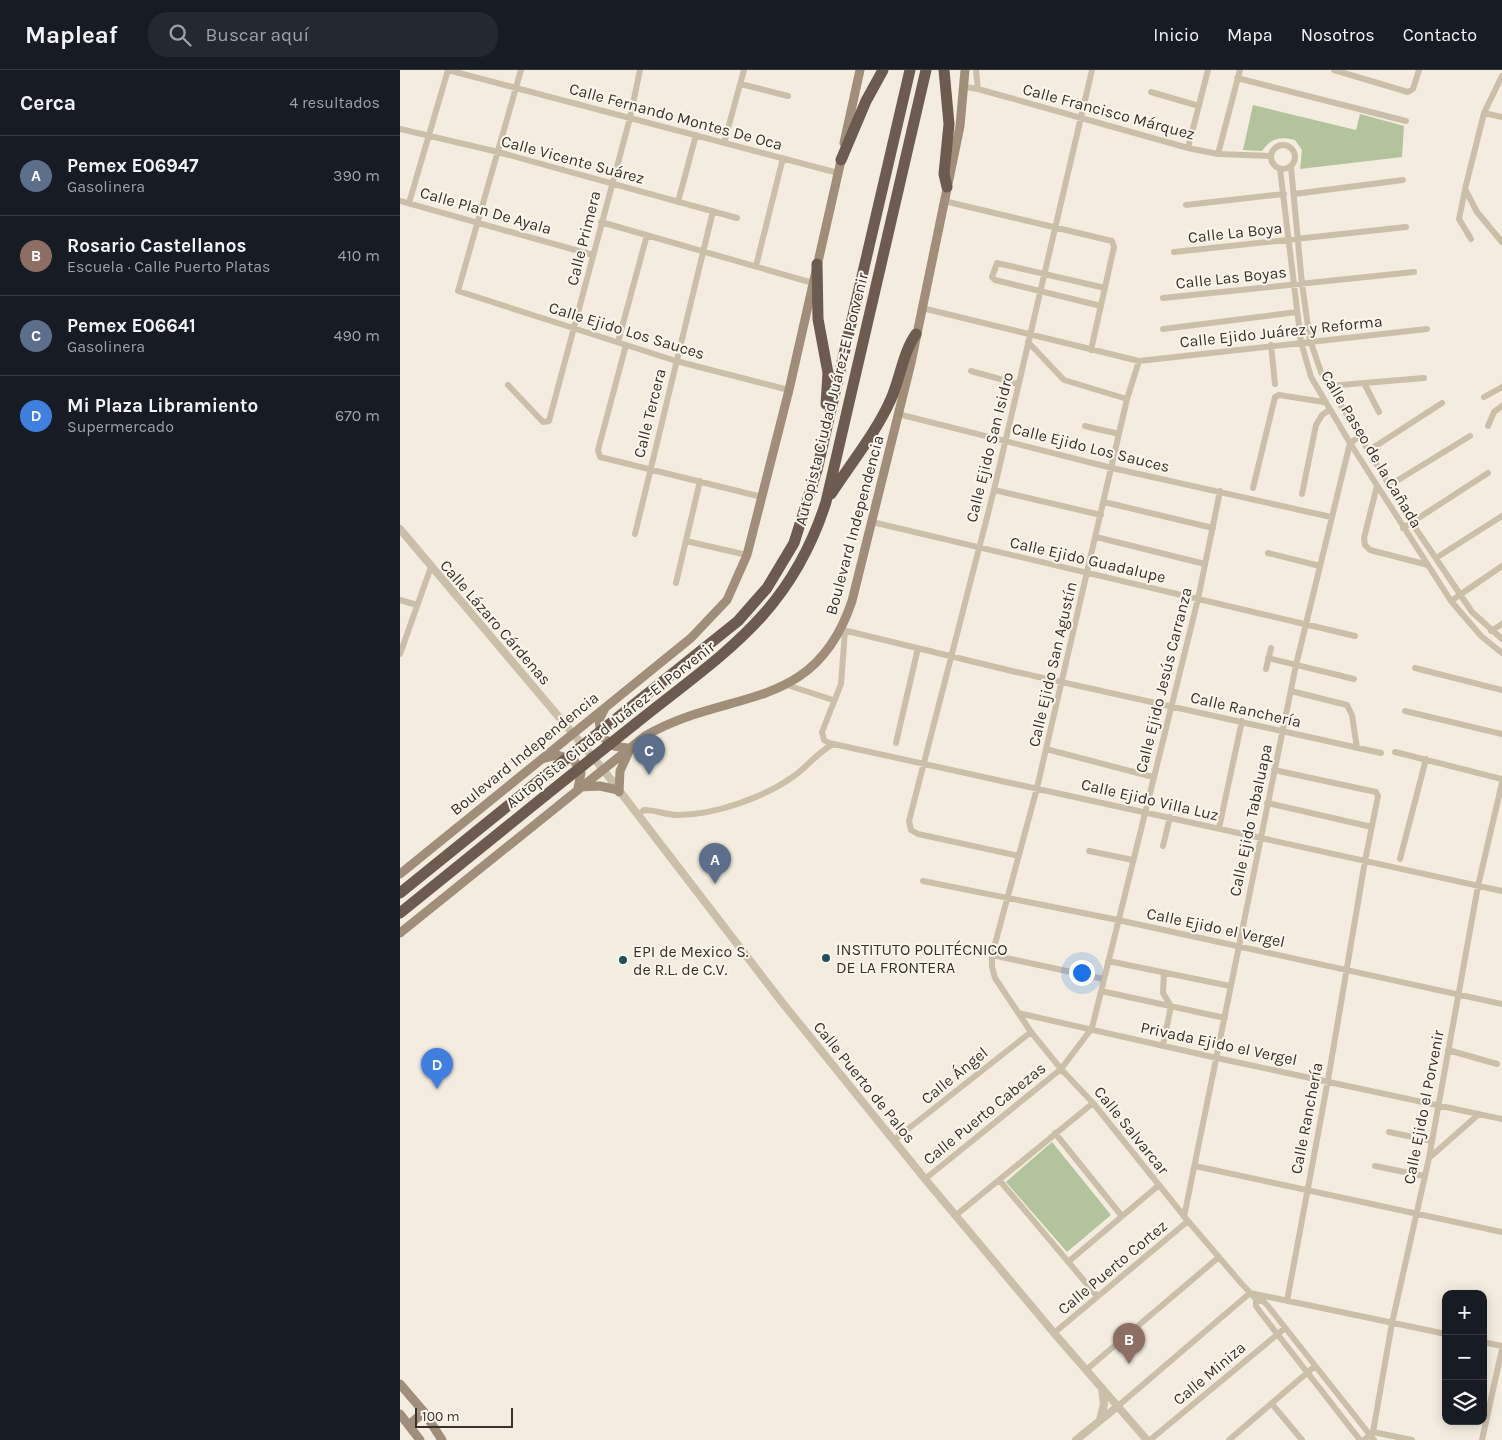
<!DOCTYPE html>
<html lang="es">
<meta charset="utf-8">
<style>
:root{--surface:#171b24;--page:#242831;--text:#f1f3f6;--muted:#9ea1a6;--line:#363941;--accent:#d93025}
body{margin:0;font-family:Karla,sans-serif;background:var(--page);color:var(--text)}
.controls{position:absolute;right:15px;bottom:15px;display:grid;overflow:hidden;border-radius:10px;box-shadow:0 2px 12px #0003}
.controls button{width:45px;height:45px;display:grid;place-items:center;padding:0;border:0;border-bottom:1px solid var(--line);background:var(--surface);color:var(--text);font:25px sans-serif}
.scale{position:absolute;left:15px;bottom:12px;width:98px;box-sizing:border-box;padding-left:5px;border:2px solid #3a312a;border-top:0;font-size:14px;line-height:18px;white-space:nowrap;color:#3a312a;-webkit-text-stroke:4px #fbf6ec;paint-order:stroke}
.you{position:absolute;left:681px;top:902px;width:18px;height:18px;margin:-12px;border:4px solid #fff;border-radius:50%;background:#1a73e8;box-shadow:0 0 0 8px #1a73e833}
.badge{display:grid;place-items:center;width:32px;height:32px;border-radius:50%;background:var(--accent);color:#fff;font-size:16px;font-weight:700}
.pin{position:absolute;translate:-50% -41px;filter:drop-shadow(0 1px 2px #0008)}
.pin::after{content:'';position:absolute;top:26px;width:18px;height:15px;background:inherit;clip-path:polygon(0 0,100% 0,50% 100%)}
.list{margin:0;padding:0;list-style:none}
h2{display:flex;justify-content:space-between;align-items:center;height:65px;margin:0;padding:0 20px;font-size:21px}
h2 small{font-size:16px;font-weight:400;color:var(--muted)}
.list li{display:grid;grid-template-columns:32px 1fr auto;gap:15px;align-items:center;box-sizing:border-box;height:80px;padding:0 20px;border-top:1px solid var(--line)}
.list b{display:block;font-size:19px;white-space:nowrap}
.list p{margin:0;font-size:16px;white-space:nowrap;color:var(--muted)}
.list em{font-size:16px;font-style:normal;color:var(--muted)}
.icon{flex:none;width:28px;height:28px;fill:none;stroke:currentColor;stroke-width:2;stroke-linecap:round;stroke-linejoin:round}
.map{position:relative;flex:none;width:1102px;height:1370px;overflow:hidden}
header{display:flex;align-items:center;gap:30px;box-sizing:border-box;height:70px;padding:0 25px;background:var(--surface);border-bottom:1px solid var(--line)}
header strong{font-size:24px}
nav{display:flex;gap:28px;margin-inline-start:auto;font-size:18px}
.search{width:350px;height:45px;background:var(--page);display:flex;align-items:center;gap:12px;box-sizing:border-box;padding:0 18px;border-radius:20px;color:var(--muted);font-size:19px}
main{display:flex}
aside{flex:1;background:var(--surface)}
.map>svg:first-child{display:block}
</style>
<header>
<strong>Mapleaf</strong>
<div class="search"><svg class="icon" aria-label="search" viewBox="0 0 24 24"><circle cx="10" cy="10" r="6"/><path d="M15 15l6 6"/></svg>Buscar aquí</div>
<nav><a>Inicio</a><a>Mapa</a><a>Nosotros</a><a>Contacto</a></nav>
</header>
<main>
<aside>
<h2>Cerca<small>4 resultados</small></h2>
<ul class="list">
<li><span class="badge" style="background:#5c6f8a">A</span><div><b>Pemex E06947</b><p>Gasolinera</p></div><em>390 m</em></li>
<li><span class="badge" style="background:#8d6e63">B</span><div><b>Rosario Castellanos</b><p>Escuela · Calle Puerto Platas</p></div><em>410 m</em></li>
<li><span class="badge" style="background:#5c6f8a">C</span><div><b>Pemex E06641</b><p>Gasolinera</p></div><em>490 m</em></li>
<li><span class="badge" style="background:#3f7fe0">D</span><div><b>Mi Plaza Libramiento</b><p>Supermercado</p></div><em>670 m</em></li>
</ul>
</aside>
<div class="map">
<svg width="1102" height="1370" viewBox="0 0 1102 1370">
<rect width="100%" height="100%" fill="#f4eddf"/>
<path fill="#b2c39e" d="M853,35L956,60L960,44L1004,56L1002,87L900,99L902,80L895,70C880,66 871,68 862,81L843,80Z
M652,1072L711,1145L667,1182L606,1112Z"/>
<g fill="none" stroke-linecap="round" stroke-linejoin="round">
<path stroke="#ccbfaa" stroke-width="6" d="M48,0L438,103
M121,0L58,221L276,291L389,320
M576,0L578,19
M934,0L1008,22L1013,19L1019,0
M1102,6L1084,43L1065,119L1077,142L1102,172
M837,8L1006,51
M341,14L388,26
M565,17L578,19L788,78L818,84L870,86
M751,22L799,36
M1084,43L1102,47
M0,59L98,82L337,148
M324,73L344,0
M871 87a12 12 0 1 1 24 0a12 12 0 1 1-24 0Z
M788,78L808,0
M818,84L840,0
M891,97L902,214L910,270L921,302L1012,453L1072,542L1102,569
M880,99L901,272L911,307L950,373L1051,531L1081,566L1102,583
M1065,120L1059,149L1071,169
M894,124L1003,110
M0,131L193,185
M544,131L712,171L714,177L691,280
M278,132L296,65
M9,133L48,0
M786,135L884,124
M201,152L413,213
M774,182L1006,157
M356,196L383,88
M763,228L1014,202
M701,236L595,210L592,207L597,193L705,218
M522,238L739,291L1027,259
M763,259L897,242
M218,272L247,165
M628,272L664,310L727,329
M226,275L198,380L200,387L362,427
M871,275L875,314
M739,291L727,329L637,718L592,885V897L595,908L631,962L661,999L693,1033L788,1151L841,1213L856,1229L863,1231L868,1236L974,1370
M571,301L618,314
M964,313L979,342
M108,315L143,352L149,351L230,48L240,0
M928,316L1024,308
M1084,327L1102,317
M498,344L712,398L931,447
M685,356L719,364
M1088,356L1094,342L1102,336
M968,381L1042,333
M990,415L1070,366
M977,416L964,468L965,475L970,480L1028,495
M853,418L875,327L879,325L924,332
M594,420L701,445
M902,424L916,355L922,345L929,340
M704,432L813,458
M472,452L955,566
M1003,458L1088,403
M235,464L313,141
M696,467L805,494
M286,471L347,485
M868,483L920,496
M1036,488L1102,446
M276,513L300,411
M0,530L17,535
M1051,531L1102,496
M443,560L616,602L981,683
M445,561L441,614L422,662L424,670L429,673L1102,821
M1091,561L1102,554
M0,584L31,497
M868,588L954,609
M1015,598L1102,620
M866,599L871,578
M387,615L433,630
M891,621L947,635L952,645L957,678
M1005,641L1102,664
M496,673L518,578
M646,679L753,707
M995,682L1102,709
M874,700L976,722L978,726L965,791L928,1010L887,1231
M867,733L972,757
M238,745L244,740C256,740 266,745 278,745C315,745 365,727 394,706C408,696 418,682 433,674
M819,758L842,651
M763,776L770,747
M689,781L733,790
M619,786L518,764L511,760L509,751L594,420L692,0
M1000,789L1026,689
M523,811L718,850L1102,934
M592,885L704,909
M708,891L830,916
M701,921L825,948
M618,943L817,988L1102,1049
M763,975L771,936L763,923L764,903
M1048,980L1097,994
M989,1062L1032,1071
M655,1063L721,1145
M494,1070L631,962
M1029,1088L1079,1044
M795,1096L1102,1162
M975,1096L1024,1106
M525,1109L661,999L692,958L798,529L820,421
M600,1111L697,1226
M555,1146L693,1033
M784,1147L896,595L950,373L959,367
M668,1192L759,1115
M856,1229V1236L861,1243L960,1370
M654,1263L788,1151
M1083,1272L1102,1276
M686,1300L819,1187
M872,1334L902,1370
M718,1336L850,1223L1046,1264
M973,1362L1012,1370
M750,1370L885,1258
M829,1370L915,1296
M964,1370L973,1362L992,1253L1029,1088L1078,816L1102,713
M1082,1370L1102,1279"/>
<path stroke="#ccbfaa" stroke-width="8" d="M0,459L202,698L381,931L525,1109L654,1263L747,1370
M700,1350L704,1334L702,1318
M676,1370L718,1336"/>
<path stroke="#a08e7b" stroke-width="9" d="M444,73L460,0
M205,638L199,650L201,666L214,676L227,678
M142,689L157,685L174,690L181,703L178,718
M180,717L200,716L218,720
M219,722L220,701L231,677
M0,804L291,568L327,530L347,485L389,320L442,86
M0,863L245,666C329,617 414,645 452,531L511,293L560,56L565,0
M0,1314L24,1342L42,1370
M0,1344L20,1370
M9,1355L24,1342"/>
<path stroke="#6c5b4e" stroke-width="11" d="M544,0L549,54L544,104L547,117
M441,90L466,31L483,0
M417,194L418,249L428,303L426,334
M431,424C451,393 476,363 491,329C500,309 503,282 516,264
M227,640L338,551L367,518L394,473L417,400L510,0
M235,654C322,584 390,545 426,432L526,0
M0,823L141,709
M0,843L146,725"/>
<path stroke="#6c5b4e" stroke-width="11" d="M141,709L227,640
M146,725L235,654"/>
</g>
<g fill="#1e505d" stroke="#fbf6ec" stroke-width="2">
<circle cx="426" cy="888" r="5"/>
<circle cx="223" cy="890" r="5"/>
</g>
<g text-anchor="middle" stroke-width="4" stroke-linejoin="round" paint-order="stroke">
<g font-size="16" fill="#3a312a" stroke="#fbf6ec">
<text transform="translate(709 41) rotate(15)" y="6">Calle Francisco Márquez</text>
<text transform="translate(276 46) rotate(15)" y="6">Calle Fernando Montes De Oca</text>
<text transform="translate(173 89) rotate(15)" y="6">Calle Vicente Suárez</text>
<text transform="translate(86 140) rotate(16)" y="6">Calle Plan De Ayala</text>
<text transform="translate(835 162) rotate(-6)" y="6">Calle La Boya</text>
<text transform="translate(183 168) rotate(-76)" y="6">Calle Primera</text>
<text transform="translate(831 207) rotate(-6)" y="6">Calle Las Boyas</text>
<text transform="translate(227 260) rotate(17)" y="6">Calle Ejido Los Sauces</text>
<text transform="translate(881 261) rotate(-6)" y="6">Calle Ejido Juárez y Reforma</text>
<text transform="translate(431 329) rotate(-76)" y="6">Autopista Ciudad Juárez-El Porvenir</text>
<text transform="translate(249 343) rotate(-76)" y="6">Calle Tercera</text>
<text transform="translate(589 377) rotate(-76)" y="6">Calle Ejido San Isidro</text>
<text transform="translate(691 377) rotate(14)" y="6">Calle Ejido Los Sauces</text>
<text transform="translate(972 379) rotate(59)" y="6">Calle Paseo de la Cañada</text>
<text transform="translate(454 455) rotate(-75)" y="6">Boulevard Independencia</text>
<text transform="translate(688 489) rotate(13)" y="6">Calle Ejido Guadalupe</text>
<text transform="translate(96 552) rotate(49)" y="6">Calle Lázaro Cárdenas</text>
<text transform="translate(652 594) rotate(-77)" y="6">Calle Ejido San Agustín</text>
<text transform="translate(763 610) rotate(-76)" y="6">Calle Ejido Jesús Carranza</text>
<text transform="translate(846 639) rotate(13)" y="6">Calle Ranchería</text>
<text transform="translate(210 654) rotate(-38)" y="6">Autopista Ciudad Juárez-El Porvenir</text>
<text transform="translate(124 683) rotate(-39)" y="6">Boulevard Independencia</text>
<text transform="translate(750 729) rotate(13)" y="6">Calle Ejido Villa Luz</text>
<text transform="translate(850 750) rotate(-78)" y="6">Calle Ejido Tabaluapa</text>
<text transform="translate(816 857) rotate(12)" y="6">Calle Ejido el Vergel</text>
<text transform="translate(819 973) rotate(12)" y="6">Privada Ejido el Vergel</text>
<text transform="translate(554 1005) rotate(-39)" y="6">Calle Ángel</text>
<text transform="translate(465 1012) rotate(51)" y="6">Calle Puerto de Palos</text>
<text transform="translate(1023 1037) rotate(-79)" y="6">Calle Ejido el Porvenir</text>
<text transform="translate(584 1043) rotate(-39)" y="6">Calle Puerto Cabezas</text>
<text transform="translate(906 1048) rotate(-79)" y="6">Calle Ranchería</text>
<text transform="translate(732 1060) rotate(51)" y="6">Calle Salvarcar</text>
<text transform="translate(712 1197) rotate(-40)" y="6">Calle Puerto Cortez</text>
<text transform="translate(809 1303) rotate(-40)" y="6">Calle Miniza</text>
</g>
<g font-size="16" fill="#3a312a" stroke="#fbf6ec" text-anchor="start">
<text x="436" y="885">INSTITUTO POLITÉCNICO<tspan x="436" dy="18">DE LA FRONTERA</tspan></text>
<text x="233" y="887">EPI de Mexico S.<tspan x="233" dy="18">de R.L. de C.V.</tspan></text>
</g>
</g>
</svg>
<div class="controls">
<button>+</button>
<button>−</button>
<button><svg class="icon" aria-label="layers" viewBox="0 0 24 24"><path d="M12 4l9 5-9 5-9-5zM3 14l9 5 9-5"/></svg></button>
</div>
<div class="scale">100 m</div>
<div class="you"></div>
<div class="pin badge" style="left:315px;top:814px;background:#5c6f8a">A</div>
<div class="pin badge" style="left:729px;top:1294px;background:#8d6e63">B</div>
<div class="pin badge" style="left:249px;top:705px;background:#5c6f8a">C</div>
<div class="pin badge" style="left:37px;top:1019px;background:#3f7fe0">D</div>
</div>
</main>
